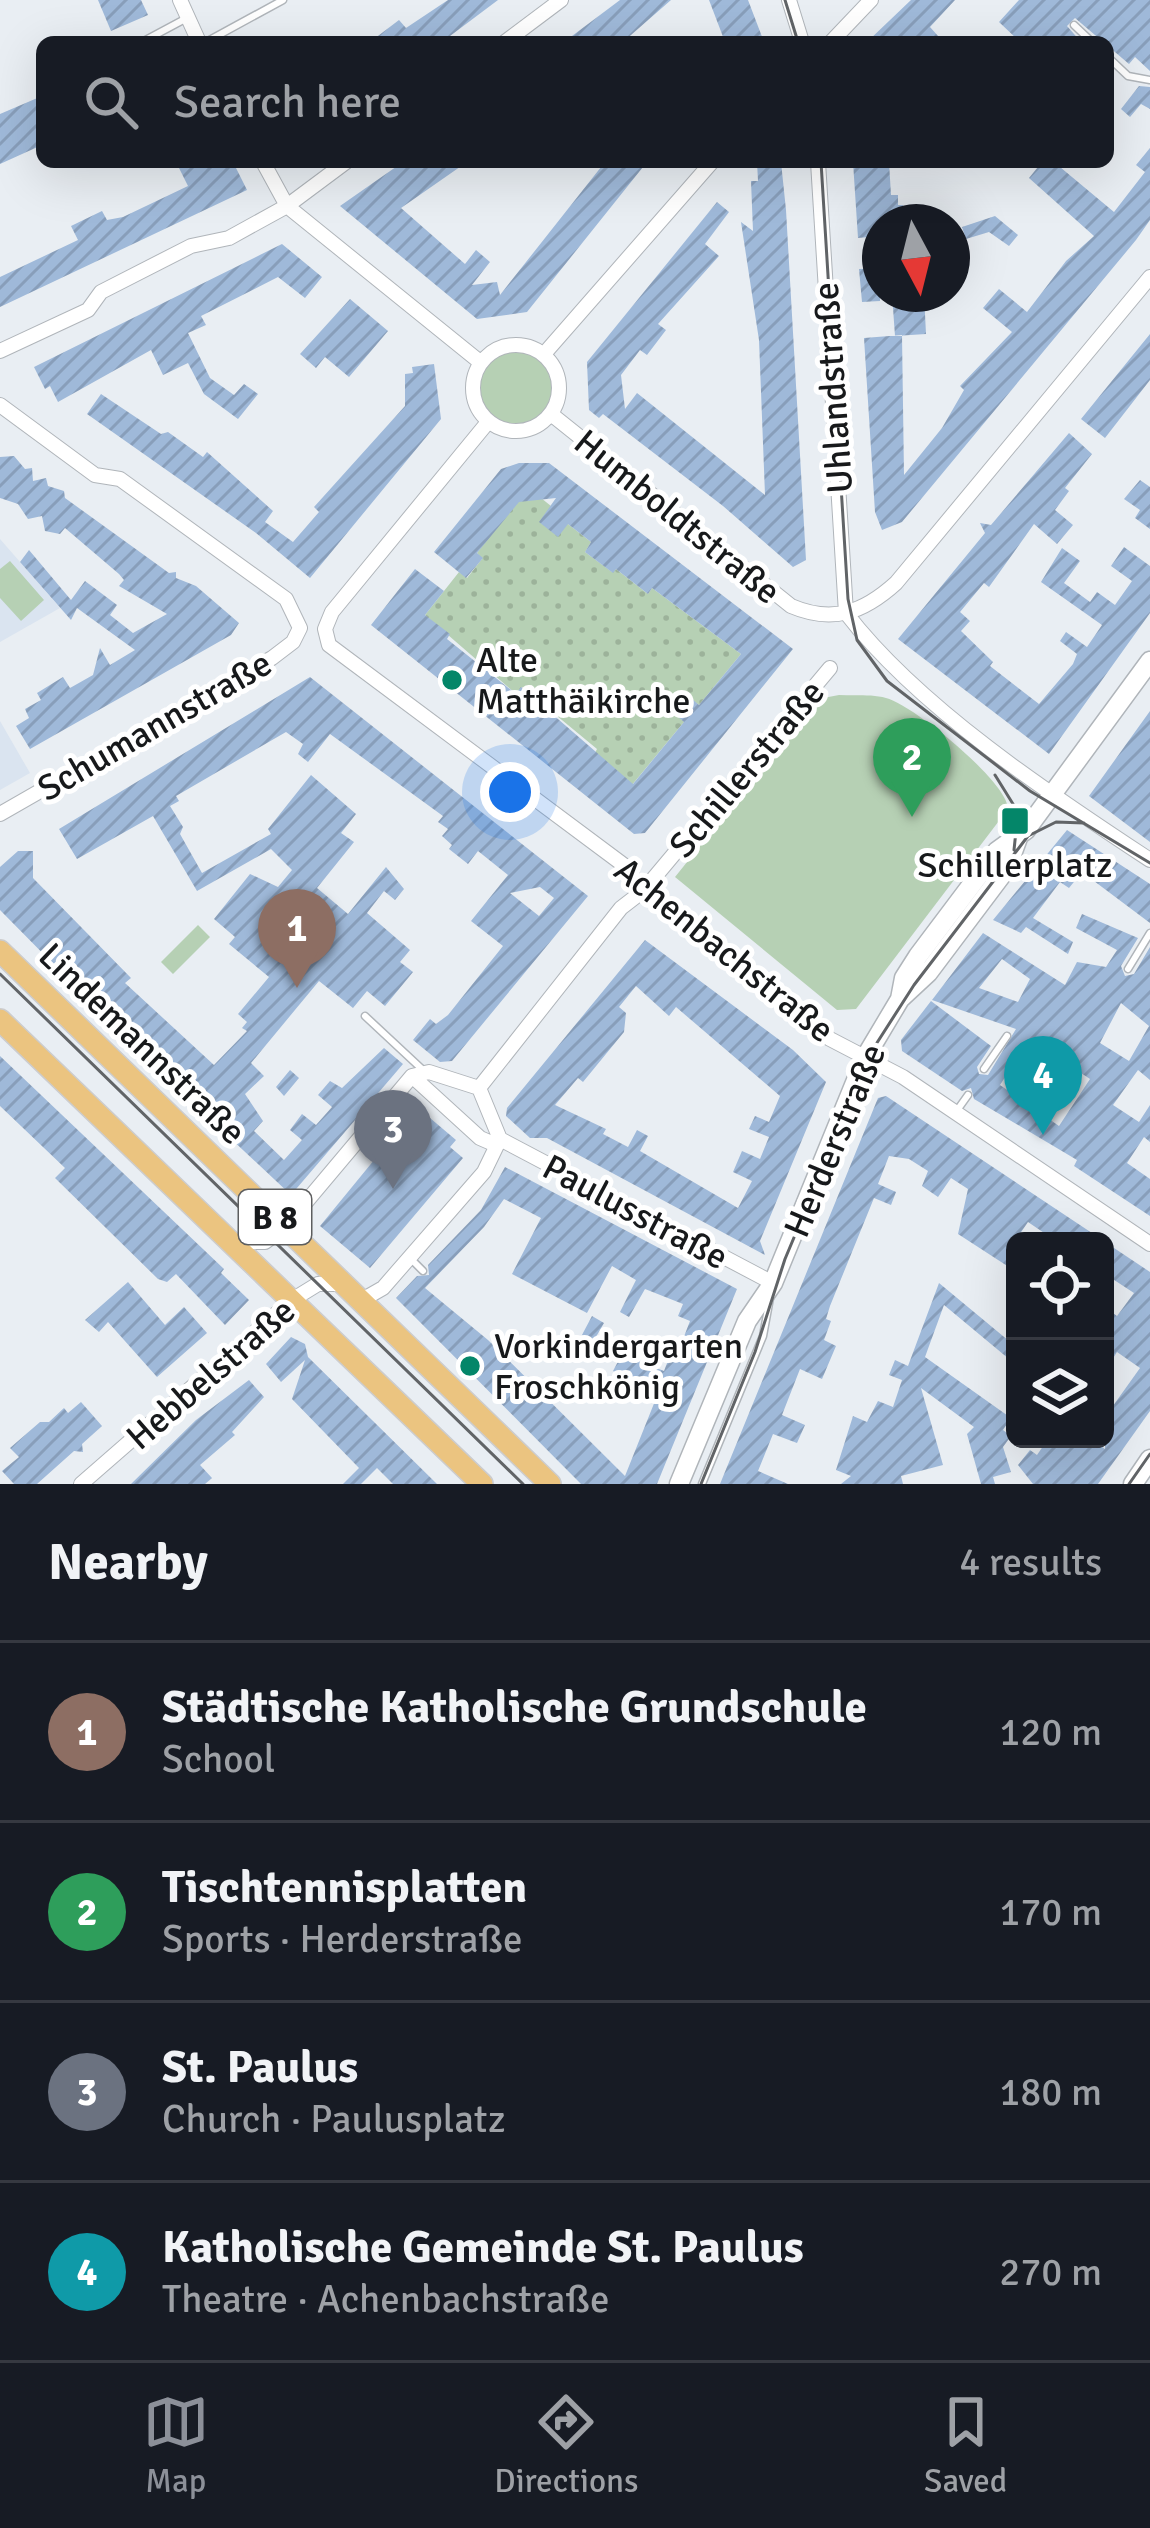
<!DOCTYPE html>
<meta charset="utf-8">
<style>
:root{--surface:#171b24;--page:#242831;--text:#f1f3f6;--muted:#9ea1a6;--line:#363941;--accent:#8c9099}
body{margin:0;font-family:Signika,sans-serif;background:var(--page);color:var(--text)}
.controls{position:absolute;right:36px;bottom:36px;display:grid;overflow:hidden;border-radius:18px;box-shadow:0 12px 48px #0002}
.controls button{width:108px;height:108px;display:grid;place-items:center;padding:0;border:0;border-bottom:3px solid var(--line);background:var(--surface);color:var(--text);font:60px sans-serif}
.compass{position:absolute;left:862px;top:204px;width:108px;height:108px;border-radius:50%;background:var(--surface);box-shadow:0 12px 48px #0002;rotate:173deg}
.you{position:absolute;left:510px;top:792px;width:42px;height:42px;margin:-30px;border:9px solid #fff;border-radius:50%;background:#1a73e8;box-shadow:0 0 0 18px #1a73e833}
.badge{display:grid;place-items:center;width:78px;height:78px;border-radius:50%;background:var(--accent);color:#fff;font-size:39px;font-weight:700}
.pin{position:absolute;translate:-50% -99px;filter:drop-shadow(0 3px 6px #0008)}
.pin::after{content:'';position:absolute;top:63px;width:42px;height:36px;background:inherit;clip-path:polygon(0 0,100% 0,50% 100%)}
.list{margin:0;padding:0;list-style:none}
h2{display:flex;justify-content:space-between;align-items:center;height:156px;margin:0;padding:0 48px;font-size:51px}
h2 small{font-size:39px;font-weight:400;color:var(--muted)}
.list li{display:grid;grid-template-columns:78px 1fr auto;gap:36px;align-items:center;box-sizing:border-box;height:180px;padding:0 48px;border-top:3px solid var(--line)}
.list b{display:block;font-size:45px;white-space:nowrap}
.list p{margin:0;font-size:39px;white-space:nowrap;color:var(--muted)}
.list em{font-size:39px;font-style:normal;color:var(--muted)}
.icon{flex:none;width:66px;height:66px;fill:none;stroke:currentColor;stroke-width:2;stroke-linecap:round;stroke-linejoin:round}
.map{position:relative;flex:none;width:1150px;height:1484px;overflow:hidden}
.search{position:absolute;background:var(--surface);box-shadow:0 12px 48px #0002;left:36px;right:36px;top:36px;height:132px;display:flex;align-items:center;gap:30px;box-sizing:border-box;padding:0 42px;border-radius:18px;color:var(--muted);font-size:45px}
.sheet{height:876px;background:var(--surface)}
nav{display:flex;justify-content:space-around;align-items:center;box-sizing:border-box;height:168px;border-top:3px solid var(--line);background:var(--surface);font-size:33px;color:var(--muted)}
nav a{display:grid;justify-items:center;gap:6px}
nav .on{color:var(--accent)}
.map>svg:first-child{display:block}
</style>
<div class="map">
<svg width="1150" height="1484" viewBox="0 0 1150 1484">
<defs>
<pattern id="garden-dots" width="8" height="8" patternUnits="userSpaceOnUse" patternTransform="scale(3)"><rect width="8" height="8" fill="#b6d0b4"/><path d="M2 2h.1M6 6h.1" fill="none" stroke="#9cb29a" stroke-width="1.8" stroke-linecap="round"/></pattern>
<pattern id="building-hatch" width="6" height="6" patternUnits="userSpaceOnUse" patternTransform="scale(3)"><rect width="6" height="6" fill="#9fb9d9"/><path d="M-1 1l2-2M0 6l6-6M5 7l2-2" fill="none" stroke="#889eba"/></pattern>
</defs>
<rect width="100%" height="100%" fill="#e9eef3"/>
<path fill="#dae4f0" d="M0,539L60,608L0,642Z
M0,721L30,773L0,790Z"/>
<path fill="#b6d0b4" d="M475 388a41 41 0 1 1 82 0a41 41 0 1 1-82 0Z
M10,561L44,600L21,621L0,598V569Z
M839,695C854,696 872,694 886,698C912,704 1008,782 1008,809L856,1009L837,1010L675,877L818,699Z
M198,925L210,937L173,974L161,962Z"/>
<path fill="url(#garden-dots)" d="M541,498L551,506L540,522L568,524L591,542L585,552L612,572L616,569L648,594L652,588L741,654L699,705L692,700L678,716L684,722L627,791L595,753L597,749L522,687L516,694L425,615L459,572L467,578L482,559L477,553L514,500Z"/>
<path fill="url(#building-hatch)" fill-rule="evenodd" d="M98,0H141L148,15L111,31Z
M448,0H498L442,42H370L399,20L406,28Z
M620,0H671L623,42H564Z
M709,0H748L764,42H725Z
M911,0H955L930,27L938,36L933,42H867Z
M1019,0H1150V71L1135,57L1129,64L1075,18L1067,26L1081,42H1020L999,22Z
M1139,86L1150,87V109L1141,104L1130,117L1121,109Z
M42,96V145L0,164V114Z
M1150,148V220L1136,240L902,522L882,530L875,512L864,338L902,335L904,475L942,428L964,390L960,386L1012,332L983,308L999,289L1027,312L1066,261L1094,236L1029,178L1042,162H1054L1114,212L1145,172L1136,165Z
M176,162H233L247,190L0,307V277L78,240L71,226L102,211L107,220L123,217L188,186Z
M403,162H467L401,208L465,264L476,250L490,262L472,285L497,282L500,295L605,162H647L527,312L477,319L340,206Z
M757,162H781L786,210L806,560L793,567L723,506L603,414L599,418L589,410L587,362L717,202L729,212L705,244L719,256L658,324L666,330L647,355L640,350L621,375L625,409L637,393L765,495L759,340L741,222L753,231L751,181H758Z
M853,162H889L891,195H898V205H903L904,222H880V236L858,238Z
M995,216L1018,235L1009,246L989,232L966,239L962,227Z
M282,244L322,277L305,298L278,277L201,316L206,325L188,333L210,378L234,395L244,384L258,394L238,419L204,394L188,363L163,375L151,350L58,402L50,386L45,389L34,367Z
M880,268V301L862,302L859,269Z
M892,294H924L926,334L895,336Z
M350,299L388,331L349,377L325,357L316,368L300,354Z
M1150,334V380L1105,438L1081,419Z
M434,364L441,419L310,578L256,533L87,414L101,394L161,434L168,432L203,457L207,452L273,511L265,522L293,542L319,512L314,507L405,406V374L413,373L412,367Z
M1069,433L1092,454L1065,488L1069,491L1055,510L1073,525L1057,544L1034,524L989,587L984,583L960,612L970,621L961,631L993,662L990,666L1039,704L1073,664L1077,654L1060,641L1066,632L1087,647L1102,625L1041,582L1062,548L1080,561L1064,583L1090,602L1097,592L1115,605L1132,581L1111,566L1124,547L1150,566V613L1049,754L898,639L985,533L980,523L991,525Z
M14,456L25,469L32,468L33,481L46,478L48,486L64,491L65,498L169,573L176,572V578L196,586L239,623L231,635L30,749L16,726L29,718L25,709L41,700L37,693L63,677L70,688L93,675L100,648L110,665L135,650L77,608L71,620L20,562L29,550L71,600L85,581L117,605L110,615L133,633L167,614L119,586L124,580L119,574L65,528L60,534L45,531L42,516L28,519L18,504L0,498V457Z
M519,463H549L793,649L645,833L634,834L371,625L415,569L444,591L425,615L450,634L447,639L516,694L521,687L633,784L684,722L678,717L692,699L699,705L741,654L652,588L648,594L616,569L613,573L585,552L591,542L568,524L558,537L539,522L556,498L519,502L477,553L483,558L466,578L434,552L501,469Z
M1140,480L1150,487V529L1135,518L1140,510L1124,499Z
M310,677L588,896L452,1061L440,1062L413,1040L430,1019L436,1024L448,1015L503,946L471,921L508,875L478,851L468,864L449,849L452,845L442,836L448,829L438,822L443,816L330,734L308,762L298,754L303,744L286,732L176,796L179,801L170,806L183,827L180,834L202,873L271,834L268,829L311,775L356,814L341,833L354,842L317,888L348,914L386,867L404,889L395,900L384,891L367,913L410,950L400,962L413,972L385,1006L367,991L353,1008L319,981L251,1063L264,1076L245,1094L263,1121L254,1131L284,1160L302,1140L290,1130L302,1114L316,1125L332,1107L318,1095L330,1081L342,1088L384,1048L403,1064L291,1195L177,1088L176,1080L165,1076L158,1056L151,1063L0,910V867L18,851H33V878L131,978L125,983L214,1065L247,1031L242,1028L247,1022L238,1014L269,977L229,944L235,937L214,919L250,874L278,887L292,870L271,849L197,891L153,816L77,859L59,829ZM540,887L554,898L539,916L510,893Z
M1150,711V842L1089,796Z
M1067,830L1150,884V923L1082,872L1069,888L1060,882L1033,918L1073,942L1068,954L1026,927L1021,933L993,920Z
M1082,914L1138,938L1121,966L1125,976L1134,974L1150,947V1080L1138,1070L1113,1105L1139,1122L1150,1105V1142L1144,1137L1127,1163L1150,1179V1216L1074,1166L1077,1160L974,1099L971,1088L962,1091L902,1051L901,1040L931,1001L991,1046L977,1067L979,1074L988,1075L1016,1029L932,1000L983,933L1065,985L1077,962L1106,967L1117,950L1076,928ZM1002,959L1030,979L1018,1002L979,988ZM1121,1003L1149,1026L1129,1061L1100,1043ZM1030,1039L1090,1079L1059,1126L1000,1085Z
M645,940L793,1050L826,1082L760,1241L765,1255L547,1138H530L506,1116L507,1108ZM636,986L669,1016L676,1007L780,1096L769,1122L755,1116L749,1129L769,1137L760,1159L742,1151L733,1172L752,1181L738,1208L640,1151L648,1136L637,1130L628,1147L603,1134L606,1129L555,1105L578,1078L583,1082L624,1032L626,1013L619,1007Z
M0,1056L224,1269L221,1273L249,1300L225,1325L176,1274L167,1282L158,1279L55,1178L65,1168L0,1106Z
M290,1070L299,1078L284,1096L276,1087Z
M886,1096L1104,1241H1056L1028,1222L1015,1241V1271L958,1234L968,1189L951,1178L938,1197L922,1186L928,1171L909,1159L889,1156L878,1184L896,1192L891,1205L874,1198L830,1306L826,1319L831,1321L824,1340L836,1346L822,1379L800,1369L782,1415L805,1425L797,1443L773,1434L758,1471L788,1484H720L878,1098Z
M411,1115L424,1125L430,1118L456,1140L450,1147L463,1158L370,1268L320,1226Z
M505,1167L737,1289L657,1484H581L396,1298L417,1276L429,1275L428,1265L481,1210ZM504,1199L541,1218L512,1274L587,1313L612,1266L636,1280L620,1312L629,1317L645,1289L683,1304L678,1316L690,1321L675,1360L669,1358L664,1371L634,1359L642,1343L631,1337L613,1371L624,1377L619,1386L631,1392L636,1382L659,1391L625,1476L488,1340L425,1288L484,1227Z
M1105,1242L1150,1272V1411L1098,1484H1033L1018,1465L1030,1450L1037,1455L1048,1439H1091L1105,1449V1417L1140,1368L1117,1352L1105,1371V1318L1110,1311L1117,1316L1134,1293L1105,1274Z
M128,1282L165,1325L184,1307L207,1333L157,1377L108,1322L99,1332L85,1320Z
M939,1283L1015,1346V1364L944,1305L925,1357L1011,1418L1003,1430L1011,1436L1003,1447L1011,1472L993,1477L995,1484H981L967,1434L974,1427L921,1388L943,1465L901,1476L903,1484H841L851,1476L836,1470L853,1416L867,1422L878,1401L893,1407L902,1380L889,1375L895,1360L908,1366Z
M592,1316L604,1323L585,1356L574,1350Z
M291,1337L305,1344L308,1357L437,1484H393L377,1468L361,1484H343L359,1468L292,1399L305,1360L281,1382L266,1364Z
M249,1380L264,1397L232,1432L235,1435L200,1465L212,1478L205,1484H131L196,1420Z
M81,1402L102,1426L82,1444L83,1452L74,1451L37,1484H14L2,1471L19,1457L10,1448L40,1422H49L64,1408L68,1413Z"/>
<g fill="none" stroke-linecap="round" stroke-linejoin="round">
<defs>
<path id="lane" d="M1074,25L1092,42
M142,42L185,19
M206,42L283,0
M1108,57L1128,76L1150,80
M1128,969L1150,933
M365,1016L424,1071
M984,1069L1007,1036
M958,1109L968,1095
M412,1260L423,1271
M702,1484L763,1336L770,1298"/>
<path id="street" d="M180,0L199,42
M789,0L802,42
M505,42L561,0
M831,42L871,0
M263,162L287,206L480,362
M818,162L846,613
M473 388a43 43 0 1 1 86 0a43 43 0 1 1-86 0Z
M0,351L88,310L101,292L191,246L229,238L287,206L346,162
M544,354L712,162
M0,405L95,475L120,479L286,599L300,628L293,642L272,658L0,814
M551,414L791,606C833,624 864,612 896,583L1150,277
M488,422L332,612L325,629L329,645L625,866L643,891L830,1039L903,1077L1150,1244
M846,613C918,707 1051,795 1150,860
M412,1076L480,1138L496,1145
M479,1088L621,908L643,891L830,668
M500,1139L773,1283
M234,1242H265L285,1227L412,1076L429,1072L479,1088L500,1139L484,1172L383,1288L362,1300
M81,1484L292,1300L318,1284H344"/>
<path id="secondary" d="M900,999L904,978L918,956L997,851L1026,830L1150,661
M679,1484L747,1321L773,1283L866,1056L900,999L928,973L1007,868L1018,838
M1133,1484L1150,1459"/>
<path id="primary" d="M0,951L550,1484
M0,1020L482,1484"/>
</defs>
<use href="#lane" stroke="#b0b5ba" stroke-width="9"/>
<use href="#street" stroke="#b0b5ba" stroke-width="16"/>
<use href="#secondary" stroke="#b0b5ba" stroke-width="21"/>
<use href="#primary" stroke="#cccccd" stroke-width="24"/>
<use href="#lane" stroke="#fff" stroke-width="6"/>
<use href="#street" stroke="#fff" stroke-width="14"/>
<use href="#secondary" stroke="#fff" stroke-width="18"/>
<use href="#primary" stroke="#ebc480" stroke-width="21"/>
<path stroke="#616467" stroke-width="3" d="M785,0L798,42
M821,162L848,599L857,640L887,681L1030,791L1150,863
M995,775L1018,812L1014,850
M0,974L523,1484
M701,1484L755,1352L785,1259L873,1049L914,985L1028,836L1056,822L1084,823
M1129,1484L1150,1454"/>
</g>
<g fill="#048669" stroke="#fff" stroke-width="4.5">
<circle cx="452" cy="680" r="12"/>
<rect x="1000" y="806" width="30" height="30" rx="6"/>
<circle cx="470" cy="1366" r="12"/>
</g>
<g text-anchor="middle" stroke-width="10" stroke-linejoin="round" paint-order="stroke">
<rect fill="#fff" stroke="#5d5e5f" stroke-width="3" x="239" y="1190" width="72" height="54" rx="9"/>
<g font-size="33" font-weight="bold" fill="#17191b">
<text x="275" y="1229">B 8</text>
</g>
<g font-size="36" fill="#17191b" stroke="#fff">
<text transform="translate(832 388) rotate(-94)" y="13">Uhlandstraße</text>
<text transform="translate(678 516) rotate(39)" y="13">Humboldtstraße</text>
<text transform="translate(154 725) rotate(-30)" y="13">Schumannstraße</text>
<text transform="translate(746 768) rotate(-50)" y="13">Schillerstraße</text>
<text transform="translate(725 949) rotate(39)" y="13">Achenbachstraße</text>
<text transform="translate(143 1043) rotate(44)" y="13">Lindemannstraße</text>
<text transform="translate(834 1140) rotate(-67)" y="13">Herderstraße</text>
<text transform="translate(636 1211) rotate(28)" y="13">Paulusstraße</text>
<text transform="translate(210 1373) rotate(-41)" y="13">Hebbelstraße</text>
</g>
<g font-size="36" fill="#17191b" stroke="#fff" text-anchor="start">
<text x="476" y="672">Alte<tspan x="476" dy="41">Matthäikirche</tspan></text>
<text x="1015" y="877" text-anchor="middle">Schillerplatz</text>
<text x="494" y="1358">Vorkindergarten<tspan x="494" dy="41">Froschkönig</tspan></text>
</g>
</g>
</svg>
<div class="controls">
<button><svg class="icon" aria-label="locate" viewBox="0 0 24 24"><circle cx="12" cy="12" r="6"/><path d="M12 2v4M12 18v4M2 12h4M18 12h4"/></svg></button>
<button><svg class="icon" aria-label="layers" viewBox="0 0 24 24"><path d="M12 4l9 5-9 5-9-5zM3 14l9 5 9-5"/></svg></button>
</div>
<svg class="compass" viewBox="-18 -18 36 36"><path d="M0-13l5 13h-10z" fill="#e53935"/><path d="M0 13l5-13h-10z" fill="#9ea1a6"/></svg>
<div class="you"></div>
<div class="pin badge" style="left:297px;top:988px;background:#8d6e63">1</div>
<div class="pin badge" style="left:912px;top:817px;background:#2e9e5b">2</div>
<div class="pin badge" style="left:393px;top:1189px;background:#6b7280">3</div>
<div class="pin badge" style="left:1043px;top:1135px;background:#0f9aa8">4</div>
<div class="search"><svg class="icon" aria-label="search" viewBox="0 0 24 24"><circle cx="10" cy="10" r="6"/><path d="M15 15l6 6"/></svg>Search here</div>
</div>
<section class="sheet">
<h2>Nearby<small>4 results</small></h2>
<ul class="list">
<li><span class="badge" style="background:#8d6e63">1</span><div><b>Städtische Katholische Grundschule</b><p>School</p></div><em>120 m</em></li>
<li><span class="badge" style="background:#2e9e5b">2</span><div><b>Tischtennisplatten</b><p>Sports · Herderstraße</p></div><em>170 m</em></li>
<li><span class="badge" style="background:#6b7280">3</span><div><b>St. Paulus</b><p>Church · Paulusplatz</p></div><em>180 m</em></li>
<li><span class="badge" style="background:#0f9aa8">4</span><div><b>Katholische Gemeinde St. Paulus</b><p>Theatre · Achenbachstraße</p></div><em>270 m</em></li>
</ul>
</section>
<nav>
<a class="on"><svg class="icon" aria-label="map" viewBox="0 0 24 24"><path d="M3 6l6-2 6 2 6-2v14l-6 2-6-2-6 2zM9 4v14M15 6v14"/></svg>Map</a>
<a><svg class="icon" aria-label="directions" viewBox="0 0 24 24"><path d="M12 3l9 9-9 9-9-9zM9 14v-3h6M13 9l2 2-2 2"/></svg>Directions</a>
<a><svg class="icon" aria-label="saved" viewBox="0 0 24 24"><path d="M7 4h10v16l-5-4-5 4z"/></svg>Saved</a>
</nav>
